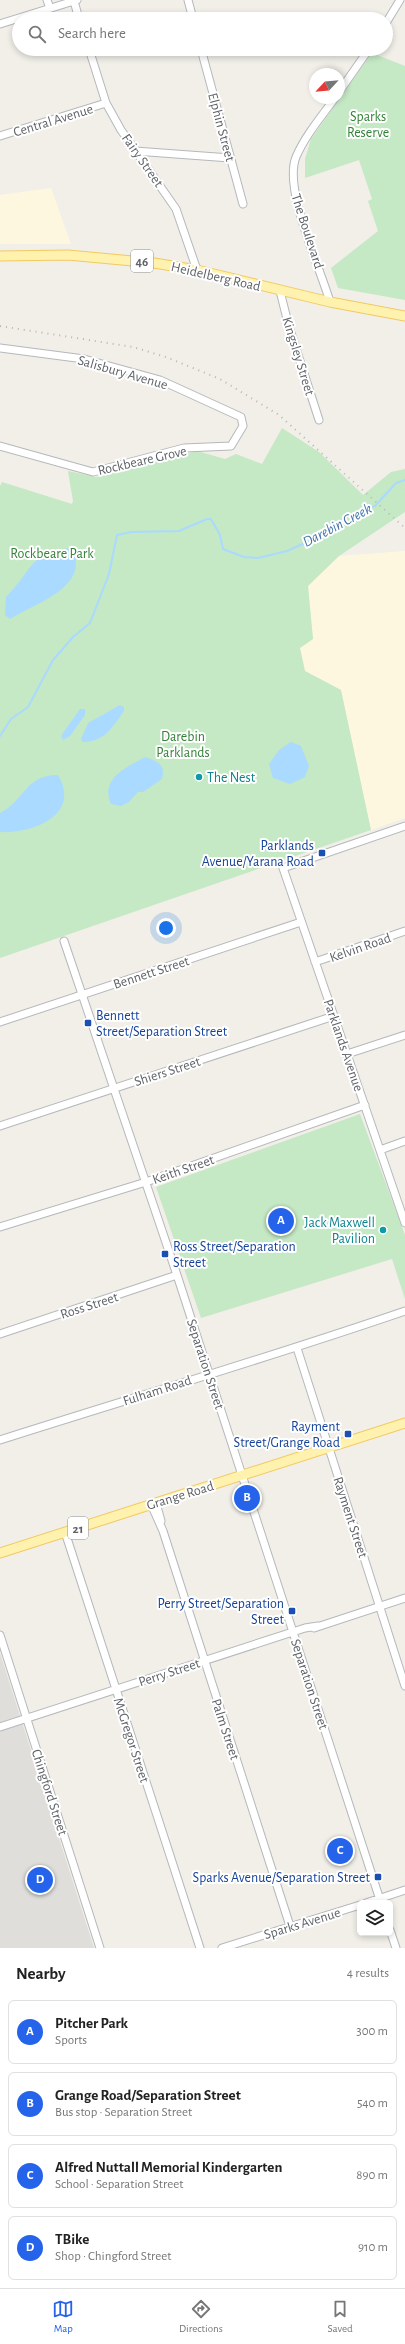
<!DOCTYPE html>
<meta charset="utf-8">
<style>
:root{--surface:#fff;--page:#f6f6f6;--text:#222;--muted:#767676;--line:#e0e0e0;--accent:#2563eb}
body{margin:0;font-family:"Alegreya Sans",sans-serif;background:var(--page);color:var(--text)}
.controls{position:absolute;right:12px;bottom:12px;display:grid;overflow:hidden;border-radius:6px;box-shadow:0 2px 6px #0003}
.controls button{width:36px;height:36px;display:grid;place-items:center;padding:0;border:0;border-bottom:1px solid var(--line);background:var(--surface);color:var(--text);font:20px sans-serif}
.compass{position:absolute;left:309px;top:68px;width:36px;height:36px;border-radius:50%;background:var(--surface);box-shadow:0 2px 6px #0003;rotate:244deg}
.you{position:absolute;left:166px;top:928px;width:14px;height:14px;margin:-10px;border:3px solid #fff;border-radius:50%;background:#1a73e8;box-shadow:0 0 0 6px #1a73e833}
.badge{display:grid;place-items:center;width:26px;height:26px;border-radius:50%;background:var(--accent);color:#fff;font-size:13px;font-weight:700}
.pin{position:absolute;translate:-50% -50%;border:2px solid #fff;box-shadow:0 1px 4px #0006}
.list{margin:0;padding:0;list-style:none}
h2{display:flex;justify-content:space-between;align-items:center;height:52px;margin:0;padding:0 16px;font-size:17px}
h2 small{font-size:13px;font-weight:400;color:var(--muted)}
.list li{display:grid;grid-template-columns:26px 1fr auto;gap:12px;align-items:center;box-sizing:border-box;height:64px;margin:0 8px 8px;padding:0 8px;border:1px solid var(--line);border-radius:6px}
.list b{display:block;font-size:15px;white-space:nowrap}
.list p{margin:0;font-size:13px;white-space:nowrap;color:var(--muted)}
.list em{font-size:13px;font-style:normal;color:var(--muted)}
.icon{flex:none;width:22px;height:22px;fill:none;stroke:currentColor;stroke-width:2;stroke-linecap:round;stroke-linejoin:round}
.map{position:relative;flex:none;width:405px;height:1948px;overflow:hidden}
.search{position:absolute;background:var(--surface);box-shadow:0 2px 6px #0003;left:12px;right:12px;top:12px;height:44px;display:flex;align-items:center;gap:10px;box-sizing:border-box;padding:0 14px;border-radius:22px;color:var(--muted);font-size:15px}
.sheet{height:340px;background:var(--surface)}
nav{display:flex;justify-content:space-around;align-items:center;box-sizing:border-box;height:56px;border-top:1px solid var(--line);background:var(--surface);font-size:11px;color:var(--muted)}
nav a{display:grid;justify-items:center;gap:2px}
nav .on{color:var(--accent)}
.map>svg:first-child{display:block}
</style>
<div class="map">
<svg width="405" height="1948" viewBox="0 0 405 1948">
<rect width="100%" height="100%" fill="#f1efe8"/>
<path fill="#fef7e0" d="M51,188L71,244H0V195Z
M405,551V818L371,830L341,690L305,671L300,648L313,639L308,586L339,556Z"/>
<path fill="#e0deda" d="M0,1653L94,1948H0Z"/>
<path fill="#e1ded6" d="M348,1841L353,1854L349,1856L352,1862L343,1865L341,1858L332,1861L328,1848Z"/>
<path fill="#c5e8c5" d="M372,53L405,66V300L338,288L331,268L378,231L368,201L372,199L359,160L305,178V159L311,139Z
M282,428L319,452L363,495L391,472L405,469V512L339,556L308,586L313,639L300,648L305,671L341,690L371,830L0,958V486L2,482L72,504L73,501L68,471L96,477L197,451L225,459L236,454L262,464Z
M360,1114L405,1235V1299L392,1259L201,1318L156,1187Z"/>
<path fill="#aadaff" d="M71,548C93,586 35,603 10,619L5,615L6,597C33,570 28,553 71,548Z
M120,705L124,707V711C113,726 105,742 83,742L81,739L88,723Z
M80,709H85V715L70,736L63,740L61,736Z
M291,742L301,746L309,766L305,777L290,784L273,778L269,764L279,750Z
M145,757C157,761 166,764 162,779L143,792H138L129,802L121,806L111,804C100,779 125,768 145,757Z
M58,775C82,815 32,834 0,832V813C25,801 24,775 58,775Z"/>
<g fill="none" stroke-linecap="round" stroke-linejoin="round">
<path stroke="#aadaff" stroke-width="2" d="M0,736L11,719L28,707L53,660L73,637L90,623L109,574L117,535L131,532L179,531L207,519H211L220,535L223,549L244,557L258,558L287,551L325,534L345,517L375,506L396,483L405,480"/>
<defs>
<path id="minor" d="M47,0L50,8
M188,0L193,19
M74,1L79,19
M294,19H295
M386,23L400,0
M0,24L77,0
M89,49L106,103L121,130L176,209L197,270
M201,49L243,204
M339,92L369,49
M0,136L106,103
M135,151L230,158
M280,291L289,327L319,420
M330,302C320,267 283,189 296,157C305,136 321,117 335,98
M0,348L84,359L160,380L241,417L243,426L231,446L184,448L93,472L0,446
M405,826L283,868L405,1223
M64,941L177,1275L381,1903
M315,962L405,931
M0,1022L301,922
M347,1054L405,1035
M0,1126L334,1016
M380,1150L405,1141
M0,1227L146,1182L365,1105
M0,1334L177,1275
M297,1348L405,1686
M0,1440C135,1397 271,1357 405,1311
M156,1503L161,1521
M151,1504L163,1531L290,1926
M65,1532L200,1948
M314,1628L405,1598
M0,1635L100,1948
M0,1727L305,1628L318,1626
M366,1903L405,1890
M390,1930L396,1948
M222,1948L360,1905"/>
<path id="major" d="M0,256L68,255L154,263L197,270L330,302L405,316
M0,1553L405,1423"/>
</defs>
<use href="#minor" stroke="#b5b8bc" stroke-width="9"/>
<use href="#major" stroke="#f2c960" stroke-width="11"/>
<use href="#minor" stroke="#fff" stroke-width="7"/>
<use href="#major" stroke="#fff2af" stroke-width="9"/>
<path stroke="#b6b7b8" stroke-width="2" stroke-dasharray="1 5" stroke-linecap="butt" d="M0,326L133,347L166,357L220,379L279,415L405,528"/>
</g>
<g fill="#0f9aa8" stroke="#fff" stroke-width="1.5">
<circle cx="199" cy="777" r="4"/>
<circle cx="383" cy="1230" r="4"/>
</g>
<g fill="#1a4fb4" stroke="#fff" stroke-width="1.5">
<rect x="318" y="849" width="8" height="8" rx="2"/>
<rect x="84" y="1019" width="8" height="8" rx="2"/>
<rect x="161" y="1250" width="8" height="8" rx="2"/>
<rect x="344" y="1430" width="8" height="8" rx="2"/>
<rect x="288" y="1607" width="8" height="8" rx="2"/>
<rect x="374" y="1873" width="8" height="8" rx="2"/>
</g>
<g text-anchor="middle" stroke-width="4" stroke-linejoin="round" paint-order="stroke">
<g fill="#fff" stroke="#8f9295" stroke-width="1">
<rect x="131" y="250" width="22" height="22" rx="3"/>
<rect x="68" y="1517" width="20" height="22" rx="3"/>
</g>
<g font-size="13" font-weight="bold" fill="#5f6368">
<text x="142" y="266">46</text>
<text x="78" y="1533">21</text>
</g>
<g font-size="14" fill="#348238" stroke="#fff">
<text x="368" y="121">Sparks<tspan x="368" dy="16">Reserve</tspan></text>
<text x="52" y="558">Rockbeare Park</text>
<text x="183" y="741">Darebin<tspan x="183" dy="16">Parklands</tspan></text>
</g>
<g font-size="14" fill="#5f6368" stroke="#fff">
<text transform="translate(53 120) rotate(-17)" y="5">Central Avenue</text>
<text transform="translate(222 127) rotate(75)" y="5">Elphin Street</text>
<text transform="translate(143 160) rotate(55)" y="5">Fairy Street</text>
<text transform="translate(308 231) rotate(72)" y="5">The Boulevard</text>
<text transform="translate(216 276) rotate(13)" y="5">Heidelberg Road</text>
<text transform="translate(299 356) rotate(73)" y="5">Kingsley Street</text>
<text transform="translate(123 372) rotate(16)" y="5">Salisbury Avenue</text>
<text transform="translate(142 460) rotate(-13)" y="5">Rockbeare Grove</text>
<text transform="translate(360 947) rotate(-19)" y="5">Kelvin Road</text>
<text transform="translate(151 972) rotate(-18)" y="5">Bennett Street</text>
<text transform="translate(344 1045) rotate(71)" y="5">Parklands Avenue</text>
<text transform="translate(167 1071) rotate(-18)" y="5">Shiers Street</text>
<text transform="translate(183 1169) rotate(-19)" y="5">Keith Street</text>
<text transform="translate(89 1305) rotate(-18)" y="5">Ross Street</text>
<text transform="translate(206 1364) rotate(72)" y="5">Separation Street</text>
<text transform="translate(157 1390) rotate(-18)" y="5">Fulham Road</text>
<text transform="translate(180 1495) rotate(-17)" y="5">Grange Road</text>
<text transform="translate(351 1517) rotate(72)" y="5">Rayment Street</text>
<text transform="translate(169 1672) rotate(-18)" y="5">Perry Street</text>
<text transform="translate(310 1684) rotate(72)" y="5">Separation Street</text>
<text transform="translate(226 1729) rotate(72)" y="5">Palm Street</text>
<text transform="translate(132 1740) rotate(72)" y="5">McGregor Street</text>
<text transform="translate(50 1792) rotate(72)" y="5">Chingford Street</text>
<text transform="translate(302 1923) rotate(-17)" y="5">Sparks Avenue</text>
</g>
<g font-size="14" fill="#0d838f" stroke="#fff" text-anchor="start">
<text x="207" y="782">The Nest</text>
<text x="375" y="1227" text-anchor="end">Jack Maxwell<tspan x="375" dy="16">Pavilion</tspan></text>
</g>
<g font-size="14" fill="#164399" stroke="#fff" text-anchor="end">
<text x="314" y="850">Parklands<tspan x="314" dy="16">Avenue/Yarana Road</tspan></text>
<text x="96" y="1020" text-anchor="start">Bennett<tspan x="96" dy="16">Street/Separation Street</tspan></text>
<text x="173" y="1251" text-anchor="start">Ross Street/Separation<tspan x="173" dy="16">Street</tspan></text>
<text x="340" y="1431">Rayment<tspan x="340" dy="16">Street/Grange Road</tspan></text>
<text x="284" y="1608">Perry Street/Separation<tspan x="284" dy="16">Street</tspan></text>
<text x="370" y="1882">Sparks Avenue/Separation Street</text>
</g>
<g font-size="15" font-style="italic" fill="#4174aa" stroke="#fff">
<text transform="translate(337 525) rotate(-28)" y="5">Darebin Creek</text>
</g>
</g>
</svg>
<div class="controls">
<button><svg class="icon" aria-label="layers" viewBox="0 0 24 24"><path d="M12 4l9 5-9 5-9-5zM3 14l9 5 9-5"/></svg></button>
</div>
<svg class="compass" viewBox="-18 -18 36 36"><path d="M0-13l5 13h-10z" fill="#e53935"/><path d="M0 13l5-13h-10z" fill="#767676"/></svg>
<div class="you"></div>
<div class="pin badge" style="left:281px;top:1221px">A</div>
<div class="pin badge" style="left:247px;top:1498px">B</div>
<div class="pin badge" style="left:340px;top:1851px">C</div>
<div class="pin badge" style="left:40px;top:1880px">D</div>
<div class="search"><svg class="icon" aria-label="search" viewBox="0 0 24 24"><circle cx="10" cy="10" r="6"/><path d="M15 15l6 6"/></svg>Search here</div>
</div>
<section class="sheet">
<h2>Nearby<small>4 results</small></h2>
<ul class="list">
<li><span class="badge">A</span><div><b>Pitcher Park</b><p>Sports</p></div><em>300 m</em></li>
<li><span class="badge">B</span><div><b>Grange Road/Separation Street</b><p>Bus stop · Separation Street</p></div><em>540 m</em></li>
<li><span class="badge">C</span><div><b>Alfred Nuttall Memorial Kindergarten</b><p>School · Separation Street</p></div><em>890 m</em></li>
<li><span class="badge">D</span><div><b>TBike</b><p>Shop · Chingford Street</p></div><em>910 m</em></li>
</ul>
</section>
<nav>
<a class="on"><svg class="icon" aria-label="map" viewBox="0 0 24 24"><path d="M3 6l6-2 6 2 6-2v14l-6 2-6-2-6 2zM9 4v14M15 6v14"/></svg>Map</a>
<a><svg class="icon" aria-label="directions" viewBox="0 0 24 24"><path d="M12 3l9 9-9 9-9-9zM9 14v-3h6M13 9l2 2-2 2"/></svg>Directions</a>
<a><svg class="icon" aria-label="saved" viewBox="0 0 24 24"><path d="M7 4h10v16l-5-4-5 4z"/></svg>Saved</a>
</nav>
